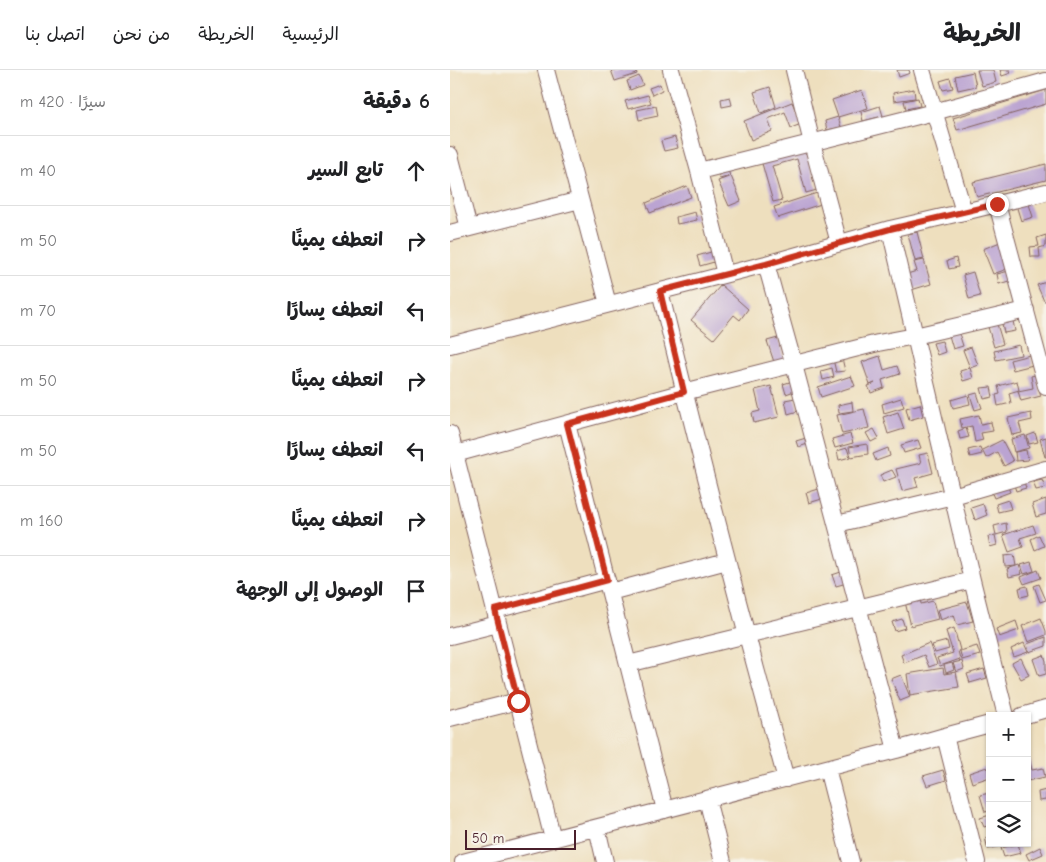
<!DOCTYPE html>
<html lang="ar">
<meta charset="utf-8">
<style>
:root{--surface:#fff;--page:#f2f2f2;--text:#202124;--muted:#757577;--line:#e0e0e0}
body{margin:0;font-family:"Comic Neue","Playpen Sans Arabic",sans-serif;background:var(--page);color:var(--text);direction:rtl}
.controls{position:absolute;right:15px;bottom:15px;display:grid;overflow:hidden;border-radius:0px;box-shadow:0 1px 4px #0004}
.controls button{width:45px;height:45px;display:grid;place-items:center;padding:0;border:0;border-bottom:1px solid var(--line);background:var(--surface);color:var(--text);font:25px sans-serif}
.scale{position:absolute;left:15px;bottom:12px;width:111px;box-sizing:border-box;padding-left:5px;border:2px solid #4a1f2b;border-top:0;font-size:14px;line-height:18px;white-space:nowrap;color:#4a1f2b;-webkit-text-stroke:4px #f7f3e8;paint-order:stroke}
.stop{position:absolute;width:15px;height:15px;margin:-11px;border:4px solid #c8321e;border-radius:50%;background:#fff}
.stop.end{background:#c8321e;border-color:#fff;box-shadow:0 1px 5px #0008}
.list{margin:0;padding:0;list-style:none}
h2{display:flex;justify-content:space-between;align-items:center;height:65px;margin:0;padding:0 20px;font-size:21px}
h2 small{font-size:16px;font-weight:400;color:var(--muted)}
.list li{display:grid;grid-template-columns:32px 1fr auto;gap:15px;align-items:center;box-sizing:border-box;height:70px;padding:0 20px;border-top:1px solid var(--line)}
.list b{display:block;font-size:19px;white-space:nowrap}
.list em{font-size:16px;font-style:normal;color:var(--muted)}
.icon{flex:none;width:28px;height:28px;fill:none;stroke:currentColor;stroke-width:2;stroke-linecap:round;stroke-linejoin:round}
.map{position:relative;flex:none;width:596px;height:792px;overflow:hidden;direction:ltr}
header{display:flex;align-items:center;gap:30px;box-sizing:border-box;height:70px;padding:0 25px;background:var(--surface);border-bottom:1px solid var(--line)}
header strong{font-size:24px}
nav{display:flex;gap:28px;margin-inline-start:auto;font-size:18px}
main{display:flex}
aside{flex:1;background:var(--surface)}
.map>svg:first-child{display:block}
</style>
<header>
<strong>الخريطة</strong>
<nav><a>الرئيسية</a><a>الخريطة</a><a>من نحن</a><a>اتصل بنا</a></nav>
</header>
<main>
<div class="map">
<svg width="596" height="792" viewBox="0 0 596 792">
<rect width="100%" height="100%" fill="#f7f3e8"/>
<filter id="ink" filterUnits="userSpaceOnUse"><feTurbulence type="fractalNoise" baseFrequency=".02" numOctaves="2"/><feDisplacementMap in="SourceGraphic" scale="10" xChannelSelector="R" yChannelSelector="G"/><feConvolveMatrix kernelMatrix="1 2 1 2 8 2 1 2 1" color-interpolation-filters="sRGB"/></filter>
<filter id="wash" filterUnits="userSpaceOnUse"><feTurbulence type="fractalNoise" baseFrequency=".0096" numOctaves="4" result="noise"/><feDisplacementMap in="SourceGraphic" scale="20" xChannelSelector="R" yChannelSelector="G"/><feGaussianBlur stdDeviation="1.12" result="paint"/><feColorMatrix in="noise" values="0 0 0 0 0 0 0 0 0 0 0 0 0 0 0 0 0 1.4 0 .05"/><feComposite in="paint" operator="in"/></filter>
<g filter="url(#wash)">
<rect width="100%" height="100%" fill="#eedfbe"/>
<g id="blocks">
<path fill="#bba4d2" d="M161,0H172V1L176,0H186L187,4L165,11Z
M447,0H459L460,3L449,7Z
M527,0H543L546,12L532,16Z
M550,0H560L561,3L552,6Z
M523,2L526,16L508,20L505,6Z
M189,6L193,15L180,20L177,11Z
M500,8L503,18L493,20L490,11Z
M210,14L212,20L202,25L199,18Z
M320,17L326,37L311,43L304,22Z
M464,19L465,28L444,31L443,23Z
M412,20L418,38L388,47L382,30Z
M596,20V34L507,60L503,48Z
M198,25L201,33L178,39L175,31Z
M280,27L282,35L272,37L271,29Z
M468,28L470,36L456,39L454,31Z
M342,32L351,54L341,58L335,42L318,49L322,61L301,70L294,51Z
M206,36L208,46L189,50L187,40Z
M430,36L433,46L413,51L411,42Z
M388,47L391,57L377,60L375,51Z
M225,67L228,78L214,81L211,71Z
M355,78L367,120L356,123L347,89L322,96L332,130L323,132L311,90Z
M596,94V110L527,127L523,112Z
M277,97L280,106L270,109L267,101Z
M281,106L291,131L279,136L268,111Z
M237,116L241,127L200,143L196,133Z
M367,123L371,134L328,148L324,137Z
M578,131L583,147L571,151L566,135Z
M245,142L247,150L227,154L226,147Z
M467,162L474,189L465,191L458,164Z
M596,165V176L589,178L590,187H581L580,177L589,176L587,168Z
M550,172L560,198L543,204L533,179Z
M261,182L264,192L250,196L247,186Z
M506,188L508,197L499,199L497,191Z
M474,190L481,214L461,220L457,204L467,201L464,192Z
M559,201L562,210L549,214L547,204Z
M523,202L530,226L519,229L513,205Z
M596,212V231H594L587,215Z
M271,215L298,239L290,250L284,245L264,269L241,250Z
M563,251L565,261L554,263L552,254Z
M547,254L553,274L544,277L538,257Z
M508,260L513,276L503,279L498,262Z
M328,268L334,289L324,292L317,271Z
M492,271L495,282L487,285L483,273Z
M569,275L571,285L546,290L544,281Z
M521,277L528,295L520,298L513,280Z
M580,285L583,295L563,300L560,290Z
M430,286L434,300L447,296L450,304L432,310L434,318L421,323L418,316L425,313L420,315L412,292Z
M392,288L395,301L386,302L383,289Z
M382,298L384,307L373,310L371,301Z
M520,298L523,308L513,311L510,301Z
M589,304L588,316L591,326L571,331L568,321L583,318L581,306Z
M401,306L405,316L371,327L368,317Z
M343,311L347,320L336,324L333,314Z
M567,311L569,320L559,323L561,333L548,336L546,325L550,324L548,316Z
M321,316L329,347L304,353L302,343L310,341L305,320Z
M541,317L543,327L534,329L531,318Z
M527,323L532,338L525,340L520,325Z
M518,325L520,334L503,338L501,330Z
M345,328L348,341L338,344L335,330Z
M451,328L454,337L434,343L432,334Z
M402,332L403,341L389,343L388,335Z
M470,334L473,346L459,350L456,338Z
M414,339L419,358L392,364L387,345Z
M448,342L454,359L438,364L433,347Z
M581,343L582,350L569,353L572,363L562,365L558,348Z
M529,345L531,354L541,352L543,361L531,363L533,370L525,372L522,356L512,358L510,349Z
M516,358L519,367L510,369L508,361Z
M424,359L429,368L421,372L416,363Z
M585,363L588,372L579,374L577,366Z
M400,364L403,373L385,378L382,369Z
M575,365L579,378L564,382L561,369Z
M596,367V387H595L590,369Z
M356,368L358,374L348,377L346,371Z
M468,370L471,378L454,383L451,375Z
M552,370L563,391L554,396L547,382L536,388L532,380Z
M417,374L418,384L401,387L399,377Z
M530,377L532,384L520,387L518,380Z
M397,378L400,387L389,390L387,381Z
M438,378L440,386L426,391L423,384Z
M576,380L578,390L566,391L565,382Z
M478,383L483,403L465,408L468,417L452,421L446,399L471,393L469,385Z
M442,400L446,407L433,412L430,405Z
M573,409L576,418L566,421L563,412Z
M592,410L595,418L586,420L583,412Z
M556,413L560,422L544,428L540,419Z
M375,417L378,427L359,433L356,423Z
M596,429V444L586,447L582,434Z
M558,430L561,439L548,442L546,434Z
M533,434L537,445L525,450L521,438Z
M556,453L557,462L546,465L544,456Z
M583,455L586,463L570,468L573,477L559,482L553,465Z
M545,465L547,475L540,477L538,467Z
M589,465L594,476L585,480L581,469Z
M564,485L566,496L555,497L554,486Z
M581,492L584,501L574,504L571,495Z
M569,495L572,504L559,507L557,499Z
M400,499L404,511L386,516L382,505Z
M588,500L591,508L574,514L571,507Z
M589,514L596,530L590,532L584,516Z
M577,516L579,525L571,527L569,518Z
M470,528L471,534L483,531L488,549L461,556L455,532Z
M517,532L523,551L507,555L504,545L490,550L487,540Z
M591,548L596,561V565L578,572L572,556Z
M452,549L455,558L445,561L442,552Z
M566,551L569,560L549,567L546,559Z
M504,558L510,580L508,581L510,589L490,596L487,588L503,583L496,561Z
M596,567V576L579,582L577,574Z
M497,571L499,579L485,583L482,575Z
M479,573L487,594L479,597L474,585L454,593L451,585Z
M574,573L578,582L564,587L561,579Z
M527,576L530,585L512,590L510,581Z
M594,585L596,591V604L589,606L583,589Z
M571,588L579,605L571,609L562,593Z
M512,591L514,599L506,602L503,593Z
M502,593L504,600L496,603L494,595Z
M493,598L494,604L506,602L509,617L460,625L457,604Z
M534,599L537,608L520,613L517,604Z
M451,605L460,627L450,631L441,609Z
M579,688L582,700L593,698L595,707L577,711V689Z
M537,697L540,707L522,713L519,703Z
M493,700L496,710L477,716L473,706Z
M596,720V730L589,731L588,722Z
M540,723V741L535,742L530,725Z
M540,745V755L534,757L530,748Z
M540,767V773L559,774L538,779L535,768Z
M568,774L571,783L554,787L551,778Z
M590,777L593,784L579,790L576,784Z"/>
</g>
</g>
<g filter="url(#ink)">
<use href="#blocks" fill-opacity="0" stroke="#83625e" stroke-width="1"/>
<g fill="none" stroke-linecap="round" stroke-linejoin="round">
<defs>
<path id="minor" d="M96,0L158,234
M221,0L249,101L275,204
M344,0L362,73L389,173
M472,0L514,142
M0,85L19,158
M249,101L484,42L596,11
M547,134L596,316
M440,159L522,510L556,646
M0,163L130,130
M316,194L344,295L446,680
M210,221C249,384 291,547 336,709
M0,275L316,194L440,159L514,142L596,122
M117,354L215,740
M0,364L103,769
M5,384L234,322L428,273L465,266L576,240
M387,454L503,426L596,399
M160,522L277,491
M45,540L157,510
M0,566L48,554
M178,594L522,510
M572,646L596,639
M0,648L68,631
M495,666L527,792
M377,698L401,792
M257,729L273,792
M147,758L155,792
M13,792L446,680L495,666L540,654"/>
</defs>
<use href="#minor" stroke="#83625e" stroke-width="18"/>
<use href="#minor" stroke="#fff" stroke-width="16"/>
</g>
</g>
<g fill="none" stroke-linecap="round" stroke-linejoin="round" filter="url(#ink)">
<path stroke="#c8321e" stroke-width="6" d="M68,631L45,540L157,510L117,354L234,322L210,221L316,194L440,159L547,134"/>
</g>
</svg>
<div class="controls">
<button>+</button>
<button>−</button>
<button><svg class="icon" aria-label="layers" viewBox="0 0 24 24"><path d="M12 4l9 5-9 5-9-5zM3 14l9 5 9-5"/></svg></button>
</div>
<div class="scale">50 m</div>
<div class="stop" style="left:68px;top:631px"></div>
<div class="stop end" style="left:547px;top:134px"></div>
</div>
<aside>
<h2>6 دقيقة<small>سيرًا · 420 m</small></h2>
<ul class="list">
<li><svg class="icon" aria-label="ahead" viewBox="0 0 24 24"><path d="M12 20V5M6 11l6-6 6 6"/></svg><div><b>تابع السير</b></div><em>40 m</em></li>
<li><svg class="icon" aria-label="right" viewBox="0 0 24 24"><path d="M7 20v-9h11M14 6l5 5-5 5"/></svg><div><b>انعطف يمينًا</b></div><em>50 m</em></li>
<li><svg class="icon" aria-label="left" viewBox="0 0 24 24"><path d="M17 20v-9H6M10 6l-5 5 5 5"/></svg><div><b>انعطف يسارًا</b></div><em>70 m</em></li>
<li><svg class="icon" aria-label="right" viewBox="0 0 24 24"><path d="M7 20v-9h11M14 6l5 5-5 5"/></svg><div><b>انعطف يمينًا</b></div><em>50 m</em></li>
<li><svg class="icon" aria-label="left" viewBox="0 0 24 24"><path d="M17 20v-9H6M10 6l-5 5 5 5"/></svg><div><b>انعطف يسارًا</b></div><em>50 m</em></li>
<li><svg class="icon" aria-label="right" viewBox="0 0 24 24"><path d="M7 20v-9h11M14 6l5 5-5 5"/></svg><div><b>انعطف يمينًا</b></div><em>160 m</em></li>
<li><svg class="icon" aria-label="arrive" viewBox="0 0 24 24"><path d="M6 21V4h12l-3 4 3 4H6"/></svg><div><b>الوصول إلى الوجهة</b></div></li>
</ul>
</aside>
</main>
